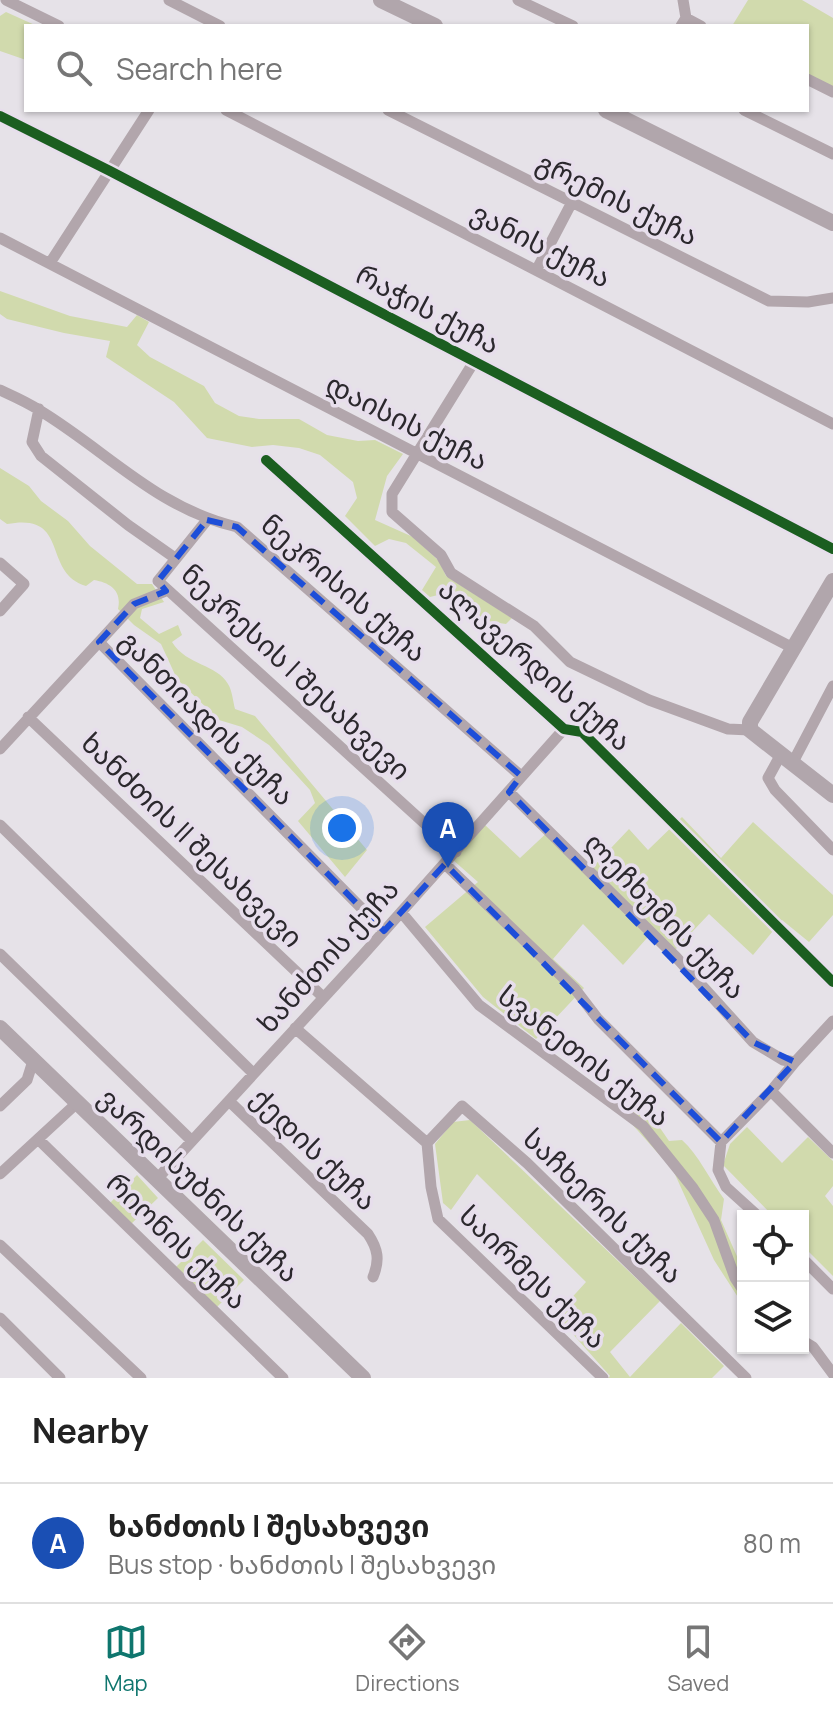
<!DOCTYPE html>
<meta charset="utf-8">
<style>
:root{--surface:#fff;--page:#f6f6f6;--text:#222;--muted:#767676;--line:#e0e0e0;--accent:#0f766e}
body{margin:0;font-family:Manrope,"Noto Sans Georgian",sans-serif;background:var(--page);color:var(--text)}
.controls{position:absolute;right:24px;bottom:24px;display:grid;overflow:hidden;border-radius:0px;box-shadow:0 2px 6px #0004}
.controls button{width:72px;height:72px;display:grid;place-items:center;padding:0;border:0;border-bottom:2px solid var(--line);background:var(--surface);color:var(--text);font:40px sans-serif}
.you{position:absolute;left:342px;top:828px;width:28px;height:28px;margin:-20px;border:6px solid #fff;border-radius:50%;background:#1a73e8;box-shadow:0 0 0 12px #1a73e833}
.badge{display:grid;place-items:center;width:52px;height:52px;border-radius:50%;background:var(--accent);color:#fff;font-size:26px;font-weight:700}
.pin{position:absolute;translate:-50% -66px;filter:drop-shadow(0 2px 4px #0008)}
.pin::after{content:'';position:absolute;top:42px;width:28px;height:24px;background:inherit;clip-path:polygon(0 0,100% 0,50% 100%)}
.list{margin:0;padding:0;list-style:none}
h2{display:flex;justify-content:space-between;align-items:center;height:104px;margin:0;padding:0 32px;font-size:34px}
h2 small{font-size:26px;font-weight:400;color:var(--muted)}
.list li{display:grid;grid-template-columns:52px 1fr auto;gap:24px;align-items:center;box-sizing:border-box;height:120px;padding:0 32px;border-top:2px solid var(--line)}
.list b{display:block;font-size:30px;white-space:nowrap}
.list p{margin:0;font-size:26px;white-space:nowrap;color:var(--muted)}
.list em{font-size:26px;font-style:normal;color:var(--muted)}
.icon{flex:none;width:44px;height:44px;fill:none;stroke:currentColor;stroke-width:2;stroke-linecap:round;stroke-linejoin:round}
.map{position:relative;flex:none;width:833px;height:1378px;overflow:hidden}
.search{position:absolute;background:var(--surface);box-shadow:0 2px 6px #0004;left:24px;right:24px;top:24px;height:88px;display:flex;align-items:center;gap:20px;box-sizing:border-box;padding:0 28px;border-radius:0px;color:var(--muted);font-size:30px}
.sheet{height:224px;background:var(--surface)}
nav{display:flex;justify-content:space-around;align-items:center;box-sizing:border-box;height:112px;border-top:2px solid var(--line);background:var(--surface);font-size:22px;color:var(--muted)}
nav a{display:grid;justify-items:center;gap:4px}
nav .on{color:var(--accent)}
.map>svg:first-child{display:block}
</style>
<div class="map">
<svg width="833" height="1378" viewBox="0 0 833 1378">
<rect width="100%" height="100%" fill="#e6e2e8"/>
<path fill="#d1daad" d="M748,0H802L833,18V89L807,76V26H732Z
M6,12L37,26H26V60L0,51V16Z
M0,291L70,316L127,327L137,315L149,322L137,345L150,357L204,386L215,403L239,416L259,419H299L327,435L358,441L375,440L403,454L387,476L375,520L413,537L439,561L446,576L512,618L506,624C493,622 477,620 467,611C459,605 455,599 446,593L430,597L422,590L436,567L406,543L389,539L375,546L345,516L357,498L353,482L320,455L299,448L273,445L252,447L207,438L174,402L106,357L110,341L64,333L7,319L0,314Z
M0,468L29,486L41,501L68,521L90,546L137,584H152L164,602L142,609L140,618L159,634L178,625L182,635L172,642C187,666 217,664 228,684C232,690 233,701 235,709L255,716L367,850L345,877L298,821L315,803L310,790L269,745L242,727L219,720L177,679L161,644L134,625L118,609C122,591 111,583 94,580L86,586C41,572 71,512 7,524L0,519Z
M682,817L721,858L753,822L833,895V915L809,942L782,920L753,955L709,914L675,950L655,929L623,965L583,924L553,959L584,988L536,1039L483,997L425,927L478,882L453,860L485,825L520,858L552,828L593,867L629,829L648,850Z
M635,1109L658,1125L669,1141L682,1140C698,1154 710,1180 724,1199L721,1220L743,1270V1305L714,1260L673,1170L622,1113Z
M470,1120L660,1301L610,1352L630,1377L681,1323L724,1366L712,1378H608L610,1376L556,1315L586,1282L477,1174L451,1210L443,1203L435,1144L453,1122Z
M747,1127L782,1163L808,1137L833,1161V1186L825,1196L833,1206V1276L803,1246V1216H773L723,1165L730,1144Z
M137,1175L158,1198L130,1225L110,1203Z
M203,1240L244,1280L216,1308L175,1268Z"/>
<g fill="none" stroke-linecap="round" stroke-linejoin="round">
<path stroke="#b2a6ac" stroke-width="11" d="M6,0L59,26
M169,0L220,26
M518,0L573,26
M686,18L701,26
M681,26L686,18L683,0
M807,79L833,92
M226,110L833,424
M388,110L769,301L808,302L833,298
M744,110L833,154
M0,116L110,171L833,549
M0,238L793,648
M50,263L149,110
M537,269L571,204
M475,360L392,494V512L441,555L451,573L534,626L570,662L649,700L728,729L750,730
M0,390C13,396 27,402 39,410C107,451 156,508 237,527L521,776
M39,409L32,442L41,456L128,525L175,558
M266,460L564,729L582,732L833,982
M207,520L158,581L456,852
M0,563L24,584L0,611
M99,642L134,604L166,591
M28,717L323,997
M0,749L99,642L384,931
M780,756L768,778L775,790L833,850
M792,764L833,686
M509,792L676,957L753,1042L783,1060L795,1062
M0,825L253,1073
M445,864L575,989L598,1019L721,1142
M401,912L479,1005L643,1126L693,1188L714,1220L735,1278L743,1290
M0,954L192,1141
M295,1028L427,1143L431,1187L438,1219L603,1378
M771,1091L833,1153
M229,1101L368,1234C378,1249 380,1260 373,1277
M0,1106L27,1080L33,1061
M38,1139L283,1378
M427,1143L462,1106L527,1163L746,1378
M0,1174L77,1103
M157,1179L362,956L564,729
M758,1216L726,1187L718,1170L721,1142L771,1091L795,1062L833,1021
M0,1245L141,1378
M803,1259L833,1289
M0,1318L60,1378
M803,1341L813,1347L833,1374"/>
<path stroke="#b1a6ac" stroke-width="16" d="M381,0L435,26
M606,110L833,223
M833,581L750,722V730L833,795
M0,1028L363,1378"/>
<defs>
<path id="cycleway" d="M0,116L110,171L833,549
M266,460L564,729L582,732L833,982"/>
</defs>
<use href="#cycleway" stroke="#e7deec" stroke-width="15"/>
<use href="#cycleway" stroke="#1b5e20" stroke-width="10"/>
</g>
<path fill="none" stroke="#1d4ed8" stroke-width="6" stroke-dasharray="16 10" stroke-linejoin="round" d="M207,520L237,527L521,776L509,792L753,1042L795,1062L721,1142L445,864L384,931L99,642L134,604L166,591L158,581Z"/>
<g text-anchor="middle" stroke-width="7" stroke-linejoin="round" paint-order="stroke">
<g font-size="28" fill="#2b282d" stroke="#e7deec">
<text transform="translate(617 199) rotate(26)" y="10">გრემის ქუჩა</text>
<text transform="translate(541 245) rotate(27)" y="10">ვანის ქუჩა</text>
<text transform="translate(428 309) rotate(28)" y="10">რაჭის ქუჩა</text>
<text transform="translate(407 422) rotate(27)" y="10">დაისის ქუჩა</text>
<text transform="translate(344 588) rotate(41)" y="10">ნეკრისის ქუჩა</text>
<text transform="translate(535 665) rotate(41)" y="10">ალავერდის ქუჩა</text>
<text transform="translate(296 672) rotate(43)" y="10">ნეკრესის I შესახვევი</text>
<text transform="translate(207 718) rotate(45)" y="10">განთიადის ქუჩა</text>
<text transform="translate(192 840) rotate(44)" y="10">ხანძთის II შესახვევი</text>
<text transform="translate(665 916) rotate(46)" y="10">ლეჩხუმის ქუჩა</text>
<text transform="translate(328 956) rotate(-48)" y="10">ხანძთის ქუჩა</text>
<text transform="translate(584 1056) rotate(38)" y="10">სვანეთის ქუჩა</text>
<text transform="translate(314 1149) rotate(44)" y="10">ქედის ქუჩა</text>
<text transform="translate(199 1185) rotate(44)" y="10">ვარდისუბნის ქუჩა</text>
<text transform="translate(603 1206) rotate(44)" y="10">საჩხერის ქუჩა</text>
<text transform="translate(177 1241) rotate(44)" y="10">რიონის ქუჩა</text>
<text transform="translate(533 1277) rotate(44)" y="10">საირმეს ქუჩა</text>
</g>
</g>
</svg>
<div class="controls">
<button><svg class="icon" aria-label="locate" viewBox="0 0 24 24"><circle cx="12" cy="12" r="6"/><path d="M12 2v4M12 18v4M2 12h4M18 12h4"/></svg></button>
<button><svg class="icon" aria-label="layers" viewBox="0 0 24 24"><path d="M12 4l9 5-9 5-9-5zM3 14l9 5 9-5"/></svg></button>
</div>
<div class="you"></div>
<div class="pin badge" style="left:448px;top:868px;background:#1a4fb4">A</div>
<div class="search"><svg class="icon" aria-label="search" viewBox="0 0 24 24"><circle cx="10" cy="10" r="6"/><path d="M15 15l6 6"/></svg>Search here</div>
</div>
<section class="sheet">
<h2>Nearby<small></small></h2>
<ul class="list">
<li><span class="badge" style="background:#1a4fb4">A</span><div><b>ხანძთის I შესახვევი</b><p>Bus stop · ხანძთის I შესახვევი</p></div><em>80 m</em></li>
</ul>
</section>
<nav>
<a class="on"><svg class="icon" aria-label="map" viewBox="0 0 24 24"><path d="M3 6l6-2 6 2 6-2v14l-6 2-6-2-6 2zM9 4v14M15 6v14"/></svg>Map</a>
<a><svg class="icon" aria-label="directions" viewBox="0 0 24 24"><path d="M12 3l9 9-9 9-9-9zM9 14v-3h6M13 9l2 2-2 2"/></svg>Directions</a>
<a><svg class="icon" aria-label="saved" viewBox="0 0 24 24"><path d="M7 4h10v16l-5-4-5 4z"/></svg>Saved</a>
</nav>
